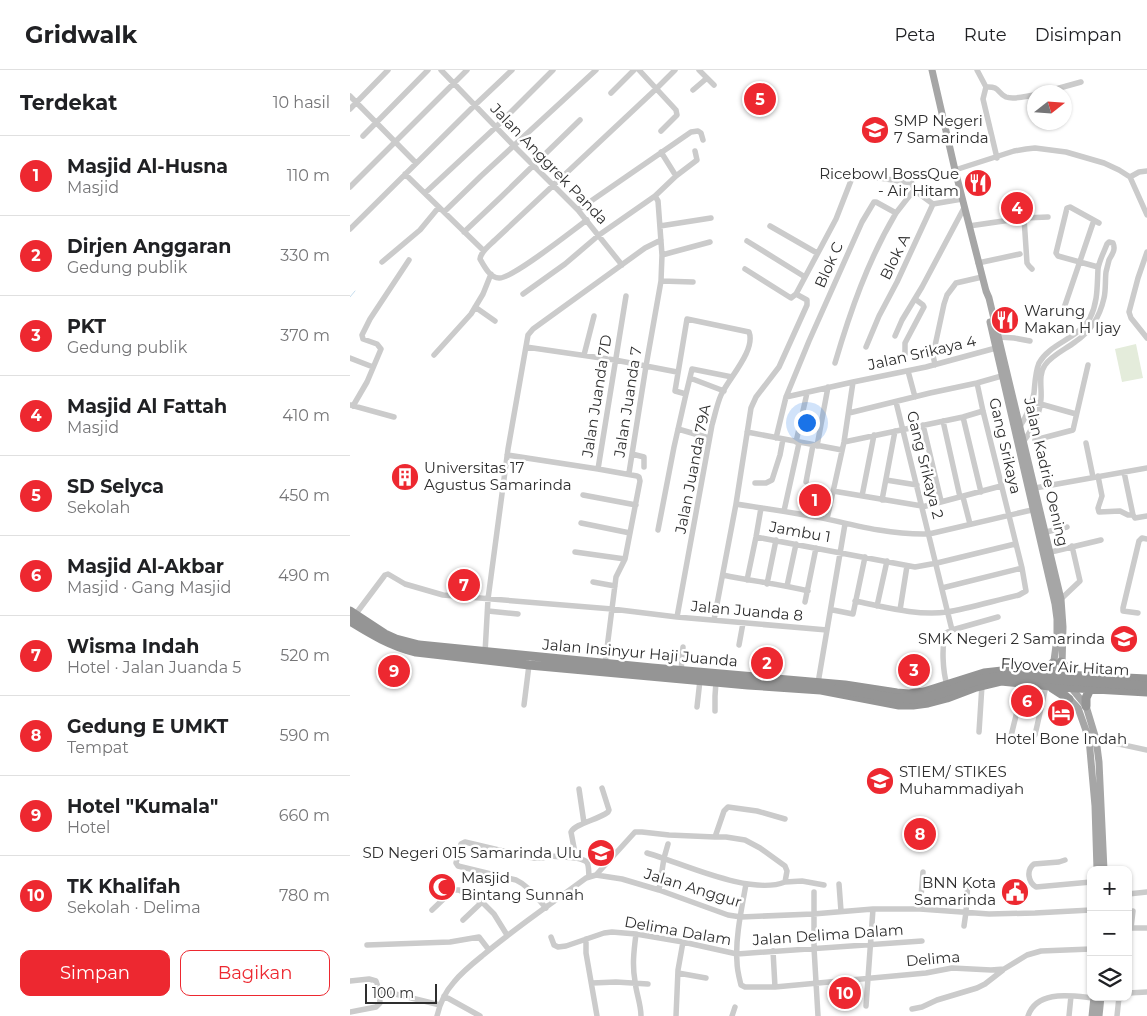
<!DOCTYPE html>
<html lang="id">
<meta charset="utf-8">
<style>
:root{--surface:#fff;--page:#f6f6f6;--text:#202124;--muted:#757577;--line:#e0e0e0;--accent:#ed2830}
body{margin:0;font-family:Montserrat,sans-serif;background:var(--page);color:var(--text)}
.controls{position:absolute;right:15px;bottom:15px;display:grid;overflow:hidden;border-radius:10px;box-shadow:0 1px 4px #0004}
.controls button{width:45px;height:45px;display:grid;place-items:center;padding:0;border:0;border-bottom:1px solid var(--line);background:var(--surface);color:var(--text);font:25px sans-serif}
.compass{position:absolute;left:677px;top:15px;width:45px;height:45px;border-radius:50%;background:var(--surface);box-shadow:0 1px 4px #0004;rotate:73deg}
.scale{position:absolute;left:15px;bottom:12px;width:72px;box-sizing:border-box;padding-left:5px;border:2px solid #2e2e2e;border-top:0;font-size:14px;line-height:18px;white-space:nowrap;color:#2e2e2e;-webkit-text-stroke:4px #fff;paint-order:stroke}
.you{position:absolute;left:456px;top:352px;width:18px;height:18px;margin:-12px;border:4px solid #fff;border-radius:50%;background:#1a73e8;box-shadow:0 0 0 8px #1a73e833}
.badge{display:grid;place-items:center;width:32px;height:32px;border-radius:50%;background:var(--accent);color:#fff;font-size:16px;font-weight:700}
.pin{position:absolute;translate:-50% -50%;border:2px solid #fff;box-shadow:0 1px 5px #0006}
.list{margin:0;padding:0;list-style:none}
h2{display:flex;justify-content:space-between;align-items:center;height:65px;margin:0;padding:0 20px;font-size:21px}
h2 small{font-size:16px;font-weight:400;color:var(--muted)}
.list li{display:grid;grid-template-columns:32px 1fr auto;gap:15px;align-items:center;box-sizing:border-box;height:80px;padding:0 20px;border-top:1px solid var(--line)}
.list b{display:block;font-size:19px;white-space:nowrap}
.list p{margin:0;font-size:16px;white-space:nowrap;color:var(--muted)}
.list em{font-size:16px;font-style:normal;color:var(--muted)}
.actions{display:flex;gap:10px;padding:15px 20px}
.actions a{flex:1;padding:11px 0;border:1px solid var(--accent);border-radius:10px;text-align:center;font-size:18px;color:var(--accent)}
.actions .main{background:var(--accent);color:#fff}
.icon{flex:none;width:28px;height:28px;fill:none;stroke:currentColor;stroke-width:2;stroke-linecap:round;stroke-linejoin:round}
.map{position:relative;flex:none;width:797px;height:946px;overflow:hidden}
header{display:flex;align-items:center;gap:30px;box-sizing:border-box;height:70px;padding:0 25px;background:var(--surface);border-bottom:1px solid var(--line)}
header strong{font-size:24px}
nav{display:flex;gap:28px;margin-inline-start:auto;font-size:18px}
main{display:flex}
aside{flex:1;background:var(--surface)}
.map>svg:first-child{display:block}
</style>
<header>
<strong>Gridwalk</strong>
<nav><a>Peta</a><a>Rute</a><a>Disimpan</a></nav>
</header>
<main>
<aside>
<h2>Terdekat<small>10 hasil</small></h2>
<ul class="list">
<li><span class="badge">1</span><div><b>Masjid Al-Husna</b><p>Masjid</p></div><em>110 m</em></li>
<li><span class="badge">2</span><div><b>Dirjen Anggaran</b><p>Gedung publik</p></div><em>330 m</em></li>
<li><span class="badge">3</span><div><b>PKT</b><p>Gedung publik</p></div><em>370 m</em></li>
<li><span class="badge">4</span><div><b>Masjid Al Fattah</b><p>Masjid</p></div><em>410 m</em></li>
<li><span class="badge">5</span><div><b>SD Selyca</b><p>Sekolah</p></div><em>450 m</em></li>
<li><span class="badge">6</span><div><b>Masjid Al-Akbar</b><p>Masjid · Gang Masjid</p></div><em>490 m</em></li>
<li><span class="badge">7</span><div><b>Wisma Indah</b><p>Hotel · Jalan Juanda 5</p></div><em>520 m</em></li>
<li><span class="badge">8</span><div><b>Gedung E UMKT</b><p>Tempat</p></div><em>590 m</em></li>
<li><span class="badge">9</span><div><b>Hotel &quot;Kumala&quot;</b><p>Hotel</p></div><em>660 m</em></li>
<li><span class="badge">10</span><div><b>TK Khalifah</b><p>Sekolah · Delima</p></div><em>780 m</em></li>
</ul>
<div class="actions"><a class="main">Simpan</a><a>Bagikan</a></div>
</aside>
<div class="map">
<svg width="797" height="946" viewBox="0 0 797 946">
<rect width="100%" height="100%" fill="#fff"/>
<path fill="#e4ecdb" d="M786,274L793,308L772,312L765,279Z"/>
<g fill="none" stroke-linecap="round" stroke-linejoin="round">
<path stroke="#c6dded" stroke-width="1" d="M0,227L5,221"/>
<path stroke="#cbcbcb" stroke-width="5.5" d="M91,0L164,76L228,140L272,195
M289,0L326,40L327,45L311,61
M349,0L364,15
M627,0L636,17L633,29L647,88
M636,17C650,16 647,23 656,27C664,30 676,26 684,25
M343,20L357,8
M695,22L731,12
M261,23L284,0
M0,26L66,93
M0,39L38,0
M13,66L78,0
M311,82L326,106
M605,100L664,81L676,79L685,78L716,82L754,93L769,100L780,107L797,145
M55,104L134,181
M780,107L789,102L797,101
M0,117L117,0
M564,120L583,134
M75,123L146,57L203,0
M228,140L341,62L348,61L351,63L353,70
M94,142L131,106L246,0
M674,148L677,193L679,196L682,199
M237,150C223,160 162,209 149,208C140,208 134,196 130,189C131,181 140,175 145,170L306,19L325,0
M310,156L361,148
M420,156L467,183
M619,156L674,148L698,147
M0,159L125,35L162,0
M114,162L151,127L230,50
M397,171L455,207
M797,182L788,208L779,242L781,248L797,268
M312,185L360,172
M32,192L70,160L89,137
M628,193L670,184
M748,197L708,186L706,183L717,138L720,137L749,153
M395,199L441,228L446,224L486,149L502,108L506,105H510L562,113L564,120L546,143L526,132H524L512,152L459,271L436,327L426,368
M311,211L343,212
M173,224L215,194L249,165L305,126L326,106L347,90L345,81
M125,237L145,251
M713,241L744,150
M545,266L552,250L572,217L614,138
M649,267L664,268L680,271
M176,277L265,290L327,302
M516,277L529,246L547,212L583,134L612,129
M555,284V273L574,237L573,235L565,229
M84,285L121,244L133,224L141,204
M234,285L244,246
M0,288L23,297
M485,293C500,242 518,190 546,143
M585,295L583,285L594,234L597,225L606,213L632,207
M558,301L565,327
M340,308L374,321
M436,327L503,312L576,297L646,278
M546,332L602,560L596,563C591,576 593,602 597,615
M687,333L726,344
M0,335L44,347
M3,336L17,312L31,279L27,274L13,269L12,265L20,249L59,190
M499,343L580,323L627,313L655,305
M613,347L631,422
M593,351L610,427
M573,355L591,431
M669,358C676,347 682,336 684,323C685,313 685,303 689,293C700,273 728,269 740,248C748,232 747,216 748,199C749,191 754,182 757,174L759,172L763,173C766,180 762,184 759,190C758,194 757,198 756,202C755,210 756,220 754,228C750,246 740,262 725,272C716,279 702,285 695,295C688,305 692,318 691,329C690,344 683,358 674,371
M328,359L359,368
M397,362L492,380
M685,370L723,360L738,295
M446,372L457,323
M494,372L613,347L633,341
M736,373L743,407
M467,376L478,317
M282,384L294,387V397
M157,385L248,399
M774,402L783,445
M279,403L296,296L311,211L312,185L308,131L305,126
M748,406L752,426L748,438L749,442L770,441L778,445H783L785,448L797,446
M536,410L567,415
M456,412L463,375
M405,413H416L422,410L430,385L433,369
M685,418L797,398
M483,421L572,436
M233,425L286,435
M512,426L524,365
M613,427L620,454
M532,430L545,361
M386,434C417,439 447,443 477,449C511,457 544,465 579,464L686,439
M572,437L651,416
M434,441L449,373
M477,449L494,372L503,312
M231,453L280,463
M308,460L324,377L336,324
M696,462L717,457
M406,467L565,497L587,493L665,474
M225,482L275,489
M701,482L751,470
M373,505C401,511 430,514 458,521
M397,510L406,467L411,438
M243,512L265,516
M417,514L426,470
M437,516L446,474
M592,518L672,498
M711,529L730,511L722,476
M505,531C535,537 567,546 597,542C621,538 646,530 669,525L676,521L672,498L633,341L627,313
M455,532L466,478
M527,536L537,491
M483,540L503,544L515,487
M550,540L557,496
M138,541L168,544
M788,543L773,541V538L789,471L792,468L797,469
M5,545L35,505L38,504L55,514L93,525L262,539L327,547L477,560
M327,547L362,355C365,345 367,334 371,325C379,308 406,280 399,262L337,249L325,321L336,324L342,299L382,307
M364,550L386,434L401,338L406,327L429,297L457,235V230L446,224
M602,560L648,547
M389,575L393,553
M135,583L138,529L158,379L178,265L183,259L295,178L311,170
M255,594L266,507L275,489L290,411L289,407L287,406L248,399L276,226
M331,601L333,577
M468,613L495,454
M174,635L179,595
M347,637L350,610
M365,641V626L366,612
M629,662L632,615
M685,665L696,616
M661,666L674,613
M746,669L797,680
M229,719L234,753
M297,783C332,793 400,826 435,812L437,801L435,796L410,778L395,770L376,767H365L374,741L378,737L407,741L435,749
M715,790L709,792L684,794C676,800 678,812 686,817L741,812
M246,805L285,762H292L319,765L365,767
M239,807C238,792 240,791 226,788L221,762C226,753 248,750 258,742L259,740L252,718
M435,812L452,811L474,815
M396,814C392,837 385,868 387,892C387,900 389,907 391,915L395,917H425L576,903L602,898L641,900L654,899L677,885L691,881L741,879
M489,814L491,841
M309,820L314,788L318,774
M464,822V878L468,946
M778,824L797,822
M196,838C186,827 179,816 166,810L108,796L106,793L111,774L115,772L183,788H192L200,786L226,788
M570,839L573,802
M82,840L103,820H109L132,832L144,844L157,865
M113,850L132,832
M614,856L616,842L618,811
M778,858H797
M781,858L783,841
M286,864C284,880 282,895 285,911C286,923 291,934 291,946
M201,867L204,875L208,877L216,876L254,863L262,862L286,864L333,872L387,884L572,871
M236,869V883L247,946
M17,875L100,872L129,867L139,880
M423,881L425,917
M328,903L356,908
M0,911L19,909L26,911L29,920L30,933L26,937L0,942
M242,913L266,912L298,914
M29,920L90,935
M778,923L797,922
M94,926L130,946
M516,936L523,839
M562,939L572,937L587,930L627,918L635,914L653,900
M87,946C90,933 95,922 104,912C112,902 122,894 132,886C165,858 201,834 236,808L246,805L272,809L309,820L378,845L391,847L463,844L523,839H570L639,844L685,843L741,840
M326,946L328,900L333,872
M382,946L385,937
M678,946C687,919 722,926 744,928
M719,946L721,926
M767,946L769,927"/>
<path stroke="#a6a6a6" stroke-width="7" d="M582,0L605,100L636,221L639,228L711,529L713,557L712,596
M640,252L705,534L707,549V568L703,598
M719,615L736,636L746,669L749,692L754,800
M716,625L728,638L739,669L745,736L747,800
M742,946L744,927
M749,946L751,927"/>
<path stroke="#959595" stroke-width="9" d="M0,541L35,564L46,569L69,575L302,598L495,615L547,623L559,624L574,622L634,603L652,601H670L713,605L797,609
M0,551C21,564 41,576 66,582L179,595L398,615L471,620L549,635H563L578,633L597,628L626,617L651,611L710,617L797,622
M711,592L718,600L726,605
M692,603L698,599L703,593
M702,618L719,629
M736,636V628L740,619"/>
<path stroke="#959595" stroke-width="9" d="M487,619L545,628L570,629L590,624L631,609L651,606L797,616"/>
</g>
<defs>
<symbol id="school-disc" viewBox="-11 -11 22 22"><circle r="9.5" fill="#ed2830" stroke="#fff"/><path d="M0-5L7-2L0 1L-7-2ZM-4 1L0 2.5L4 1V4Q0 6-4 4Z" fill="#fff"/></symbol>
<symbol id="restaurant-disc" viewBox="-11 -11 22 22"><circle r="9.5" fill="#ed2830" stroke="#fff"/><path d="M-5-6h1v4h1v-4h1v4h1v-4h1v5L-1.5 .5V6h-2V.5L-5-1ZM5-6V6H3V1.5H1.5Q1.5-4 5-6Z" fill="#fff"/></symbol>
<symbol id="building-disc" viewBox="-11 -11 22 22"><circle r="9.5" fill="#ed2830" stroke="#fff"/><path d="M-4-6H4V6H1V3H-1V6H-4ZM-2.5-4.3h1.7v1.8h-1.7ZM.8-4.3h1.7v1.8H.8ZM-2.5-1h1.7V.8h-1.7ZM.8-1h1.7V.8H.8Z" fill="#fff"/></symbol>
<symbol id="hotel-disc" viewBox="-11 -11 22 22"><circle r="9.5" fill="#ed2830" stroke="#fff"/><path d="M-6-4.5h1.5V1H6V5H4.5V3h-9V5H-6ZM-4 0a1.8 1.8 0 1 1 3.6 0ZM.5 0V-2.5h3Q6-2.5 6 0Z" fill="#fff"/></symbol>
<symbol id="university-disc" viewBox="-11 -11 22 22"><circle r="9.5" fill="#ed2830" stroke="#fff"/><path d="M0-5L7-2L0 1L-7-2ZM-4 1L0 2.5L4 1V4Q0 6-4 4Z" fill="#fff"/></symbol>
<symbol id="mosque-disc" viewBox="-11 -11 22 22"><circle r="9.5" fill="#ed2830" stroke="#fff"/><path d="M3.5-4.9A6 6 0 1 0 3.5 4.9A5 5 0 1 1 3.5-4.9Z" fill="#fff"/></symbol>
<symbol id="civic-disc" viewBox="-11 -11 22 22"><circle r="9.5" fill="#ed2830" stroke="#fff"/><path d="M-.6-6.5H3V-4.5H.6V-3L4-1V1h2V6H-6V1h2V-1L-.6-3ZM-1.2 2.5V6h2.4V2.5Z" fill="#fff"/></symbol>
</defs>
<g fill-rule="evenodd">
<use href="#school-disc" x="509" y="44" width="32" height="32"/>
<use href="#restaurant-disc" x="612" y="97" width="32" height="32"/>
<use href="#restaurant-disc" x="639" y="234" width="32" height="32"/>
<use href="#building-disc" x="39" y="391" width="32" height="32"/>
<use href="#school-disc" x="758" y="553" width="32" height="32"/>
<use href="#hotel-disc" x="695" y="627" width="32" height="32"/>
<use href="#university-disc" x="514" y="695" width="32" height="32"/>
<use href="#school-disc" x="235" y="767" width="32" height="32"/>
<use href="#mosque-disc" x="76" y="801" width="32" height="32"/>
<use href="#civic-disc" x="649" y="806" width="32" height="32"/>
</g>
<g text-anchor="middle" stroke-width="5" stroke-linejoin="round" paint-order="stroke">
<g font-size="15" fill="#2e2e2e" stroke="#fff" text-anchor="start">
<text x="544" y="56">SMP Negeri<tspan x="544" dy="17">7 Samarinda</tspan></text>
<text x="609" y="109" text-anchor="end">Ricebowl BossQue<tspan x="609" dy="17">- Air Hitam</tspan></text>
<text x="674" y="246">Warung<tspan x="674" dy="17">Makan H Ijay</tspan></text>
<text x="74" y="403">Universitas 17<tspan x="74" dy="17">Agustus Samarinda</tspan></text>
<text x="755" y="574" text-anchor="end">SMK Negeri 2 Samarinda</text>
<text x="711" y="674" text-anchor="middle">Hotel Bone Indah</text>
<text x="549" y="707">STIEM/ STIKES<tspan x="549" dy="17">Muhammadiyah</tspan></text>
<text x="232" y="788" text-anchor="end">SD Negeri 015 Samarinda Ulu</text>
<text x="111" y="813">Masjid<tspan x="111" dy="17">Bintang Sunnah</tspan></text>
<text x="646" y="818" text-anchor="end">BNN Kota<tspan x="646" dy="17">Samarinda</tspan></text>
</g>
<g font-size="15" fill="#2e2e2e" stroke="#fff">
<text transform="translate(199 94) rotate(46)" y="5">Jalan Anggrek Panda</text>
<text transform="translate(545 187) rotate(-64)" y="5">Blok A</text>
<text transform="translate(479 195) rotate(-66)" y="5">Blok C</text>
<text transform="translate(572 283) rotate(-13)" y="5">Jalan Srikaya 4</text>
<text transform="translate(247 326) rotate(-81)" y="5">Jalan Juanda 7D</text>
<text transform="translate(278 332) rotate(-81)" y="5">Jalan Juanda 7</text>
<text transform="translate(655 376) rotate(77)" y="5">Gang Srikaya</text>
<text transform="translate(575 395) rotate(76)" y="5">Gang Srikaya 2</text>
<text transform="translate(343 399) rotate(-79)" y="5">Jalan Juanda 79A</text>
<text transform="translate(696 402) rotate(77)" y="5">Jalan Kadrie Oening</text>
<text transform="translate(450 462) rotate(10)" y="5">Jambu 1</text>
<text transform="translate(397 541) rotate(5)" y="5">Jalan Juanda 8</text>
<text transform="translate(290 583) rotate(5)" y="5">Jalan Insinyur Haji Juanda</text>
<text transform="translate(715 597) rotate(3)" y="5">Flyover Air Hitam</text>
<text transform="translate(343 818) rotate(17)" y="5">Jalan Anggur</text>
<text transform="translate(328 861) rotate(10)" y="5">Delima Dalam</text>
<text transform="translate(478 865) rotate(-4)" y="5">Jalan Delima Dalam</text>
<text transform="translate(583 889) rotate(-5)" y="5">Delima</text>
</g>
</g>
</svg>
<div class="controls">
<button>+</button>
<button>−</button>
<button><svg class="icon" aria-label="layers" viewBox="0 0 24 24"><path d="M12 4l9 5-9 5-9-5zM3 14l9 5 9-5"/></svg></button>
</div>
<svg class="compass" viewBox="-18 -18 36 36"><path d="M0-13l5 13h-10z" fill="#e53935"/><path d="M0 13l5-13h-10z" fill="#757577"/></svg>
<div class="scale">100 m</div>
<div class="you"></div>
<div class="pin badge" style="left:465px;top:430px">1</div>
<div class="pin badge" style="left:417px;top:593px">2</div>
<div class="pin badge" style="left:564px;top:600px">3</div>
<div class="pin badge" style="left:667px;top:138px">4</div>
<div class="pin badge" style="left:410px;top:29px">5</div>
<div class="pin badge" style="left:677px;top:631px">6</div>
<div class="pin badge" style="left:114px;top:515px">7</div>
<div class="pin badge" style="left:570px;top:764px">8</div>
<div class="pin badge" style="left:44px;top:601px">9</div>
<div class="pin badge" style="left:495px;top:923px">10</div>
</div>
</main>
